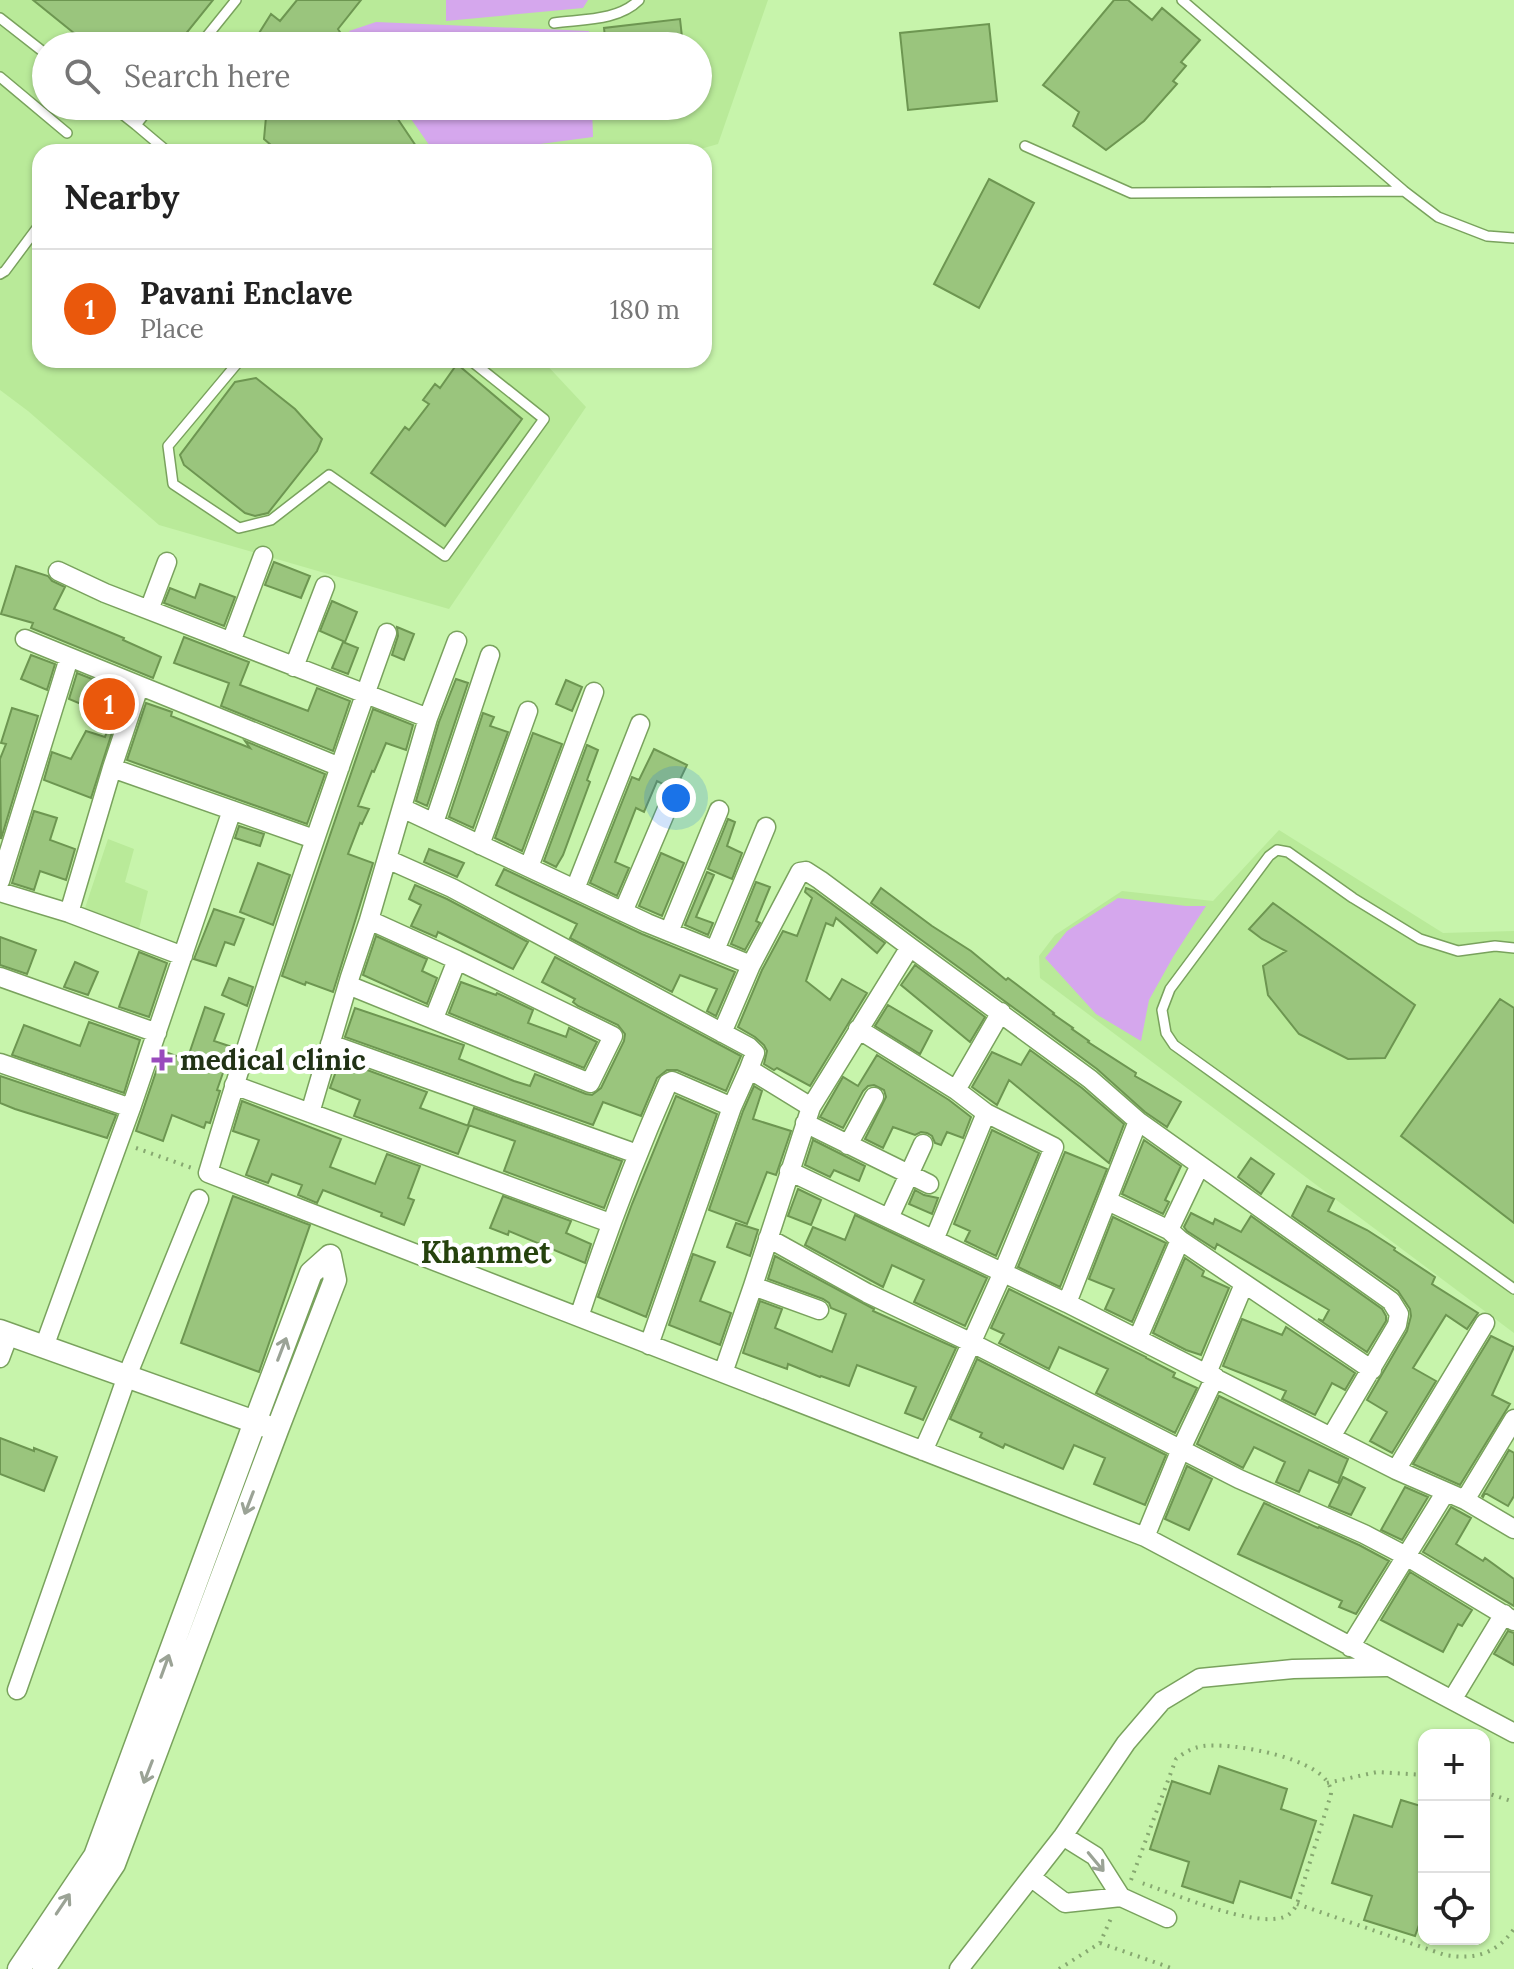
<!DOCTYPE html>
<meta charset="utf-8">
<style>
:root{--surface:#fff;--page:#f6f6f6;--text:#222;--muted:#767676;--line:#e0e0e0;--accent:#ea580c}
body{margin:0;font-family:Lora,serif;background:var(--page);color:var(--text)}
.controls{position:absolute;right:24px;bottom:24px;display:grid;overflow:hidden;border-radius:16px;box-shadow:0 2px 6px #0004}
.controls button{width:72px;height:72px;display:grid;place-items:center;padding:0;border:0;border-bottom:2px solid var(--line);background:var(--surface);color:var(--text);font:40px sans-serif}
.you{position:absolute;left:676px;top:798px;width:28px;height:28px;margin:-20px;border:6px solid #fff;border-radius:50%;background:#1a73e8;box-shadow:0 0 0 12px #1a73e833}
.badge{display:grid;place-items:center;width:52px;height:52px;border-radius:50%;background:var(--accent);color:#fff;font-size:26px;font-weight:700}
.pin{position:absolute;translate:-50% -50%;border:4px solid #fff;box-shadow:0 2px 8px #0006}
.list{margin:0;padding:0;list-style:none}
h2{display:flex;justify-content:space-between;align-items:center;height:104px;margin:0;padding:0 32px;font-size:34px}
h2 small{font-size:26px;font-weight:400;color:var(--muted)}
.list li{display:grid;grid-template-columns:52px 1fr auto;gap:24px;align-items:center;box-sizing:border-box;height:120px;padding:0 32px;border-top:2px solid var(--line)}
.list b{display:block;font-size:30px;white-space:nowrap}
.list p{margin:0;font-size:26px;white-space:nowrap;color:var(--muted)}
.list em{font-size:26px;font-style:normal;color:var(--muted)}
.icon{flex:none;width:44px;height:44px;fill:none;stroke:currentColor;stroke-width:2;stroke-linecap:round;stroke-linejoin:round}
.map{position:relative;flex:none;width:1514px;height:1969px;overflow:hidden}
.search{position:absolute;background:var(--surface);box-shadow:0 2px 6px #0004;left:32px;top:32px;width:680px;height:88px;display:flex;align-items:center;gap:20px;box-sizing:border-box;padding:0 28px;border-radius:44px;color:var(--muted);font-size:30px}
.panel{position:absolute;background:var(--surface);box-shadow:0 2px 6px #0004;left:32px;top:144px;width:680px;height:224px;border-radius:24px}
.map>svg:first-child{display:block}
</style>
<div class="map">
<svg width="1514" height="1969" viewBox="0 0 1514 1969">
<rect width="100%" height="100%" fill="#c7f4ab"/>
<path fill="#b9ea99" fill-rule="evenodd" d="M0,0H768L718,144L690,152H40V360H542L586,407L449,609L159,525L28,411L0,390ZM46,46H698V106H46Z
M1279,830L1443,933L1514,931V1333L1040,978L1039,956L1055,935L1122,891L1213,901Z
M108,839L134,849L125,882L148,891L139,929L85,908Z"/>
<path fill="#d5a7ed" d="M446,0H588L583,8L446,21Z
M376,22L589,31L590,46H360L349,31Z
M402,106H592L593,137L480,152H434Z
M1118,898L1186,906H1206L1173,957L1149,1000L1141,1041L1096,1014L1045,958L1067,931Z"/>
<path fill="#9ac57d" stroke="#6d9651" stroke-width="2" d="M33,0H213L176,46H90Z
M297,0H361L338,29L349,46H251L271,14L280,21Z
M1114,0H1128L1152,20L1162,8L1200,40L1181,62L1186,66L1173,81L1177,84L1144,121L1106,150L1073,126L1079,112L1043,85Z
M680,19L683,46H606L604,28Z
M989,24L997,101L908,110L900,33Z
M267,106H293L302,113L308,106H389L420,152H279L264,139Z
M989,179L1034,203L979,308L934,284Z
M457,364L522,419L445,526L371,473L405,427L409,430L429,404L423,400L435,384L440,388Z
M256,378L295,409L322,439L317,451L268,513L255,516L245,513L184,465L180,455L235,382Z
M274,562L310,576L301,598L265,585Z
M16,566L48,576L52,581L65,587L54,609L124,638L123,640L161,657L153,678L31,628L33,623L1,614Z
M200,584L235,597L224,626L164,603L170,588L195,598Z
M332,601L357,612L345,642L320,631Z
M397,627L414,634L404,660L392,655L398,636Z
M184,637L249,662L240,685L308,711L317,688L350,701L333,751L221,706L229,683L174,663Z
M343,642L358,648L348,674L332,668Z
M31,655L55,664L47,690L21,679Z
M77,673L125,692L91,798L44,780L52,752L71,759L86,731L105,737L112,717L69,699Z
M456,679L468,683L427,806L416,801L439,722Z
M566,680L582,687L572,711L556,704Z
M146,703L172,712L171,716L250,748L245,741L325,774L307,824L127,760Z
M12,708L38,716L1,839L0,759L6,744L1,743Z
M373,709L413,725L406,750L386,743L374,772L372,771L358,806L369,809L362,824L360,823L348,854L373,863L333,992L306,982L305,985L282,976Z
M483,713L494,717L490,726L508,732L473,828L449,817Z
M533,733L562,744L522,851L495,838Z
M587,745L598,750L587,780L590,782L563,855L556,867L544,861Z
M654,749L687,765L675,790L657,781L644,812L636,808L615,862L629,868L617,896L590,883L632,777L639,780Z
M34,811L57,818L50,840L75,849L66,880L40,871L34,890L12,883Z
M728,819L735,822L727,846L742,853L732,879L708,869Z
M239,826L264,834L260,846L235,838Z
M429,849L464,863L457,877L424,862Z
M661,853L684,863L662,916L639,906Z
M258,863L290,875L273,925L240,912Z
M504,869L642,934L735,972L716,1016L707,1011L717,989L680,975L672,992L570,938L577,924L496,885Z
M707,872L714,875L696,917L713,923L708,935L685,925Z
M756,882L770,887L756,921L760,923L745,950L731,944Z
M415,885L447,899L528,942L513,969L438,932L436,937L411,926L421,905L409,899Z
M806,888L814,891L885,943L877,953L836,918L833,926L826,923L806,981L830,1000L842,979L867,993L810,1086L777,1068L774,1070L764,1064L767,1051L764,1045L755,1037L738,1027L762,970L783,931L797,936L812,898L805,892Z
M881,888L932,926L971,951L1006,980L1008,978L1054,1013L1053,1014L1073,1028L1072,1029L1089,1041L1088,1042L1136,1073L1135,1076L1181,1102L1167,1127L1145,1112L1097,1069L871,903Z
M1273,903L1415,1005L1385,1058L1348,1059L1299,1034L1268,995L1263,966L1286,951L1262,939L1249,929Z
M214,909L244,919L234,945L225,942L216,966L194,959Z
M376,936L427,959L422,971L437,978L427,1004L363,975Z
M0,937L36,950L27,974L0,965Z
M139,952L167,963L149,1017L119,1007Z
M555,957L741,1056L726,1091L677,1070H667L657,1078L641,1116L603,1102L593,1125L345,1037L355,1008L464,1045L459,1059L514,1081L530,1086L535,1074L586,1094L592,1095L601,1088L624,1041L625,1034L618,1025L578,1006L573,1002L575,999L542,982Z
M75,962L98,972L88,995L64,987Z
M915,965L985,1017L970,1042L901,985Z
M229,978L253,987L247,1006L222,995Z
M461,982L496,995L497,993L533,1010L528,1023L566,1037L569,1028L597,1042L584,1068L449,1013Z
M1500,999L1514,1008V1223L1401,1136Z
M888,1005L932,1031L920,1054L875,1026Z
M205,1007L224,1014L214,1041L232,1047L217,1090L220,1091L210,1123L206,1122L204,1128L172,1115L163,1141L136,1131L163,1051L187,1060Z
M89,1022L140,1040L124,1093L12,1055L24,1025L80,1046Z
M1030,1050L1082,1088L1124,1124L1109,1163L1009,1080L997,1105L972,1087L992,1052L1021,1065Z
M877,1055L949,1100L971,1117L963,1138L947,1132L941,1145L935,1143L932,1136L927,1133L921,1132L915,1135L893,1127L883,1148L865,1139L886,1097L884,1090L874,1085L868,1086L863,1091L843,1128L820,1117L843,1077L858,1086Z
M340,1060L427,1092L420,1108L469,1126L458,1154L354,1116L360,1100L330,1088Z
M0,1076L116,1115L107,1138L15,1109L0,1103Z
M754,1086L762,1091L753,1119L791,1131L776,1175L767,1172L747,1224L709,1210L743,1111Z
M676,1096L717,1114L646,1317L598,1297L632,1204Z
M242,1101L341,1139L330,1167L375,1184L387,1154L420,1166L408,1198L414,1200L404,1225L381,1216L382,1213L323,1190L317,1203L298,1195L302,1185L272,1174L268,1183L246,1175L259,1140L233,1131Z
M474,1108L622,1161L604,1208L504,1171L515,1141L468,1125Z
M992,1130L1039,1153L996,1256L965,1241L970,1231L954,1224Z
M813,1140L865,1166L859,1181L834,1170L830,1177L805,1165Z
M1144,1140L1181,1166L1165,1200L1169,1202L1163,1214L1122,1194Z
M1065,1152L1107,1169L1060,1287L1018,1267Z
M1251,1158L1274,1174L1261,1194L1238,1177Z
M1307,1186L1334,1199L1328,1211L1367,1230L1395,1248L1394,1250L1435,1277L1432,1284L1478,1313L1467,1329L1446,1315L1413,1368L1436,1381L1392,1453L1370,1441L1387,1412L1367,1400L1407,1331L1411,1316L1410,1309L1398,1291L1292,1216Z
M798,1189L821,1200L811,1225L788,1216Z
M915,1190L924,1195L938,1198L932,1214L909,1204Z
M233,1196L310,1225L259,1372L181,1343Z
M503,1196L571,1221L566,1233L591,1244L585,1263L509,1231L508,1235L490,1228Z
M1191,1213L1213,1224L1215,1219L1241,1232L1251,1216L1382,1309L1386,1316V1321L1367,1352L1318,1319L1323,1321L1329,1310L1217,1244L1215,1249L1187,1231L1184,1227Z
M855,1215L987,1278L965,1326L914,1302L924,1280L892,1265L883,1287L805,1245L813,1227L845,1240Z
M1113,1217L1166,1243L1132,1322L1105,1309L1114,1289L1089,1279Z
M736,1223L758,1230L750,1256L727,1247Z
M693,1254L715,1262L700,1301L731,1313L720,1345L669,1325Z
M775,1256L874,1309L873,1311L956,1348L923,1420L905,1413L916,1387L857,1365L849,1386L821,1376L820,1377L788,1364L787,1369L743,1353L760,1301L782,1309L775,1328L832,1352L846,1314L831,1308L829,1303L823,1299L768,1279Z
M1185,1258L1204,1271L1202,1276L1229,1288L1201,1355L1186,1350L1153,1333Z
M1009,1289L1146,1357V1358L1175,1373L1173,1377L1197,1388L1175,1433L1096,1393L1108,1369L1059,1347L1049,1369L999,1343L1004,1334L991,1328Z
M1242,1319L1282,1335L1286,1327L1355,1373L1345,1390L1332,1383L1315,1415L1282,1399L1286,1391L1223,1366Z
M1491,1336L1514,1347L1492,1395L1510,1404L1460,1485L1413,1464Z
M977,1359L1166,1455L1145,1505L1094,1484L1105,1458L1074,1445L1063,1469L1005,1444L1003,1448L980,1437L982,1433L950,1419Z
M1219,1396L1348,1459L1338,1483L1309,1470L1299,1492L1276,1482L1285,1462L1254,1447L1243,1468L1197,1444Z
M0,1438L34,1451V1448L57,1457L44,1491L0,1474Z
M1509,1450L1514,1453V1496L1508,1506L1485,1493L1483,1497L1482,1496Z
M1187,1466L1212,1479L1189,1530L1165,1519Z
M1343,1477L1365,1488L1351,1515L1329,1506Z
M1405,1487L1428,1497L1402,1540L1381,1530Z
M1264,1503L1318,1528L1319,1527L1359,1545L1389,1561L1356,1614L1339,1607L1342,1601L1238,1554Z
M1451,1507L1471,1518L1456,1544L1483,1561L1485,1558L1514,1579V1606L1423,1552Z
M1410,1572L1472,1610L1462,1626L1458,1624L1443,1652L1381,1620Z
M1508,1631L1514,1633V1665L1494,1654Z
M1219,1766L1287,1789L1281,1809L1316,1821L1291,1898L1240,1881L1233,1903L1182,1886L1189,1862L1150,1849L1172,1781L1210,1794Z
M1401,1800L1424,1807V1911L1415,1936L1364,1920L1372,1896L1332,1883L1354,1815L1392,1827Z"/>
<g fill="none" stroke-linecap="round" stroke-linejoin="round">
<defs>
<path id="service" d="M1182,0L1404,191L1438,217L1487,236L1514,238
M0,18L46,54
M554,23C582,19 618,21 639,0
M199,46L236,0
M0,77L67,133
M112,106L136,125L151,106
M136,125L168,152
M1025,146L1131,193L1404,191
M0,274L5,271L40,224
M240,360L168,446L173,484L239,528L271,520L329,475L445,556L544,419L470,360
M1514,948L1495,946L1458,951L1420,939L1353,898L1288,852L1277,850L1269,856L1170,989L1162,1010L1166,1033L1174,1045L1514,1289"/>
<path id="minor" d="M58,571L105,593L428,718
M149,610L167,562
M387,633C323,812 262,991 208,1173L1145,1537L1514,1733
M25,639L340,767
M231,642L263,556
M294,667L325,586
M112,768L314,839
M402,808L647,923L751,965L722,1033
M434,823L490,655
M480,845L528,711
M387,859L452,888L749,1047L755,1053L749,1069L811,1107L753,1286L723,1373
M529,867L594,692
M0,881L69,658
M575,889L640,724
M0,892L69,913L183,956
M623,912L669,804
M69,913L112,768L139,687
M669,932L719,810
M715,950L766,827
M751,965L800,872L806,871L820,880L910,947
M0,977L157,1033
M348,985L590,1083L613,1036L457,960L369,920
M434,1018L457,960
M858,1029L956,1090L986,1113L934,1240
M330,1044L637,1154
M0,1063L131,1108
M234,1085L610,1223
M956,1090L1001,1012
M811,1107L910,947L1090,1079L1138,1121
M310,1113L350,977L369,920L428,718L457,641
M805,1123L929,1184
M848,1145L874,1097
M1200,1165L1169,1230L1180,1240L1372,1370
M789,1171L1067,1303L1396,1470L1465,1500L1514,1529
M1108,1201L1169,1230
M889,1218L923,1144
M768,1238L867,1293L970,1342L1239,1479L1364,1534L1406,1556L1514,1621
M753,1286L819,1310
M1067,1303L1138,1121L1391,1301L1399,1314L1397,1325L1331,1437
M579,1317C605,1238 634,1160 668,1083L672,1081L732,1107
M1138,1338L1180,1240
M649,1345L732,1107L749,1069
M44,1347L131,1108L232,810
M0,1358L9,1334
M1207,1373L1244,1284
M923,1451L1003,1272L1054,1147L986,1113
M1396,1470L1485,1323
M1465,1500L1514,1419
M1145,1537L1181,1449L1215,1377
M1350,1647L1445,1493
M17,1690L127,1376L199,1199
M1452,1700L1504,1614
M1063,1836L1095,1856L1121,1897
M1032,1878L1065,1903L1121,1897L1167,1918
M959,1969L1063,1836L1126,1743L1162,1701L1200,1678L1293,1669L1386,1667"/>
<path id="tertiary" d="M0,1331L266,1426
M19,1969L95,1856L255,1422L311,1273L330,1256
M44,1969L114,1864L277,1430L335,1280L330,1256"/>
</defs>
<use href="#service" stroke="#79a25d" stroke-width="12"/>
<use href="#minor" stroke="#79a25d" stroke-width="21"/>
<use href="#tertiary" stroke="#79a25d" stroke-width="25"/>
<path stroke="#86a870" stroke-width="4" stroke-dasharray="2 6" stroke-linecap="butt" d="M136,1148L192,1168
M1327,1783L1377,1772L1424,1775
M1484,1792L1514,1802
M1131,1880L1176,1759C1185,1752 1192,1748 1203,1746C1230,1742 1329,1758 1331,1792C1331,1797 1329,1800 1328,1804L1297,1904C1294,1910 1290,1915 1284,1917C1254,1928 1174,1894 1142,1883
M1297,1904L1445,1955C1475,1960 1496,1954 1514,1929
M1100,1943L1174,1969
M1059,1969L1100,1943L1112,1916"/>
<use href="#service" stroke="#fff" stroke-width="9"/>
<use href="#minor" stroke="#fff" stroke-width="18"/>
<use href="#tertiary" stroke="#fff" stroke-width="22"/>
</g>
<defs><path id="oneway-shaft" d="M-6 0H5M1.5-3L5.5 0L1.5 3" fill="none" stroke-width="1.6" stroke-linecap="round" stroke-linejoin="round" transform="scale(2)"/></defs>
<g stroke="#9ba396">
<use href="#oneway-shaft" transform="translate(282 1349) rotate(-69)"/>
<use href="#oneway-shaft" transform="translate(249 1503) rotate(111)"/>
<use href="#oneway-shaft" transform="translate(165 1666) rotate(-70)"/>
<use href="#oneway-shaft" transform="translate(148 1772) rotate(111)"/>
<use href="#oneway-shaft" transform="translate(1096 1862) rotate(50)"/>
<use href="#oneway-shaft" transform="translate(63 1904) rotate(-56)"/>
</g>
<path fill="#994bbc" stroke="#fff" stroke-width="3" d="M158 1048h8v8h8v8h-8v8h-8v-8h-8v-8h8z"/>
<g text-anchor="middle" stroke-width="8" stroke-linejoin="round" paint-order="stroke">
<g font-size="28" font-weight="bold" fill="#213215" stroke="#fff" text-anchor="start">
<text x="180" y="1070">medical clinic</text>
</g>
<g font-size="30" font-weight="bold" fill="#25420d" stroke="#fff">
<text x="486" y="1263">Khanmet</text>
</g>
</g>
</svg>
<div class="controls">
<button>+</button>
<button>−</button>
<button><svg class="icon" aria-label="locate" viewBox="0 0 24 24"><circle cx="12" cy="12" r="6"/><path d="M12 2v4M12 18v4M2 12h4M18 12h4"/></svg></button>
</div>
<div class="you"></div>
<div class="pin badge" style="left:109px;top:704px">1</div>
<div class="search"><svg class="icon" aria-label="search" viewBox="0 0 24 24"><circle cx="10" cy="10" r="6"/><path d="M15 15l6 6"/></svg>Search here</div>
<section class="panel">
<h2>Nearby<small></small></h2>
<ul class="list">
<li><span class="badge">1</span><div><b>Pavani Enclave</b><p>Place</p></div><em>180 m</em></li>
</ul>
</section>
</div>
